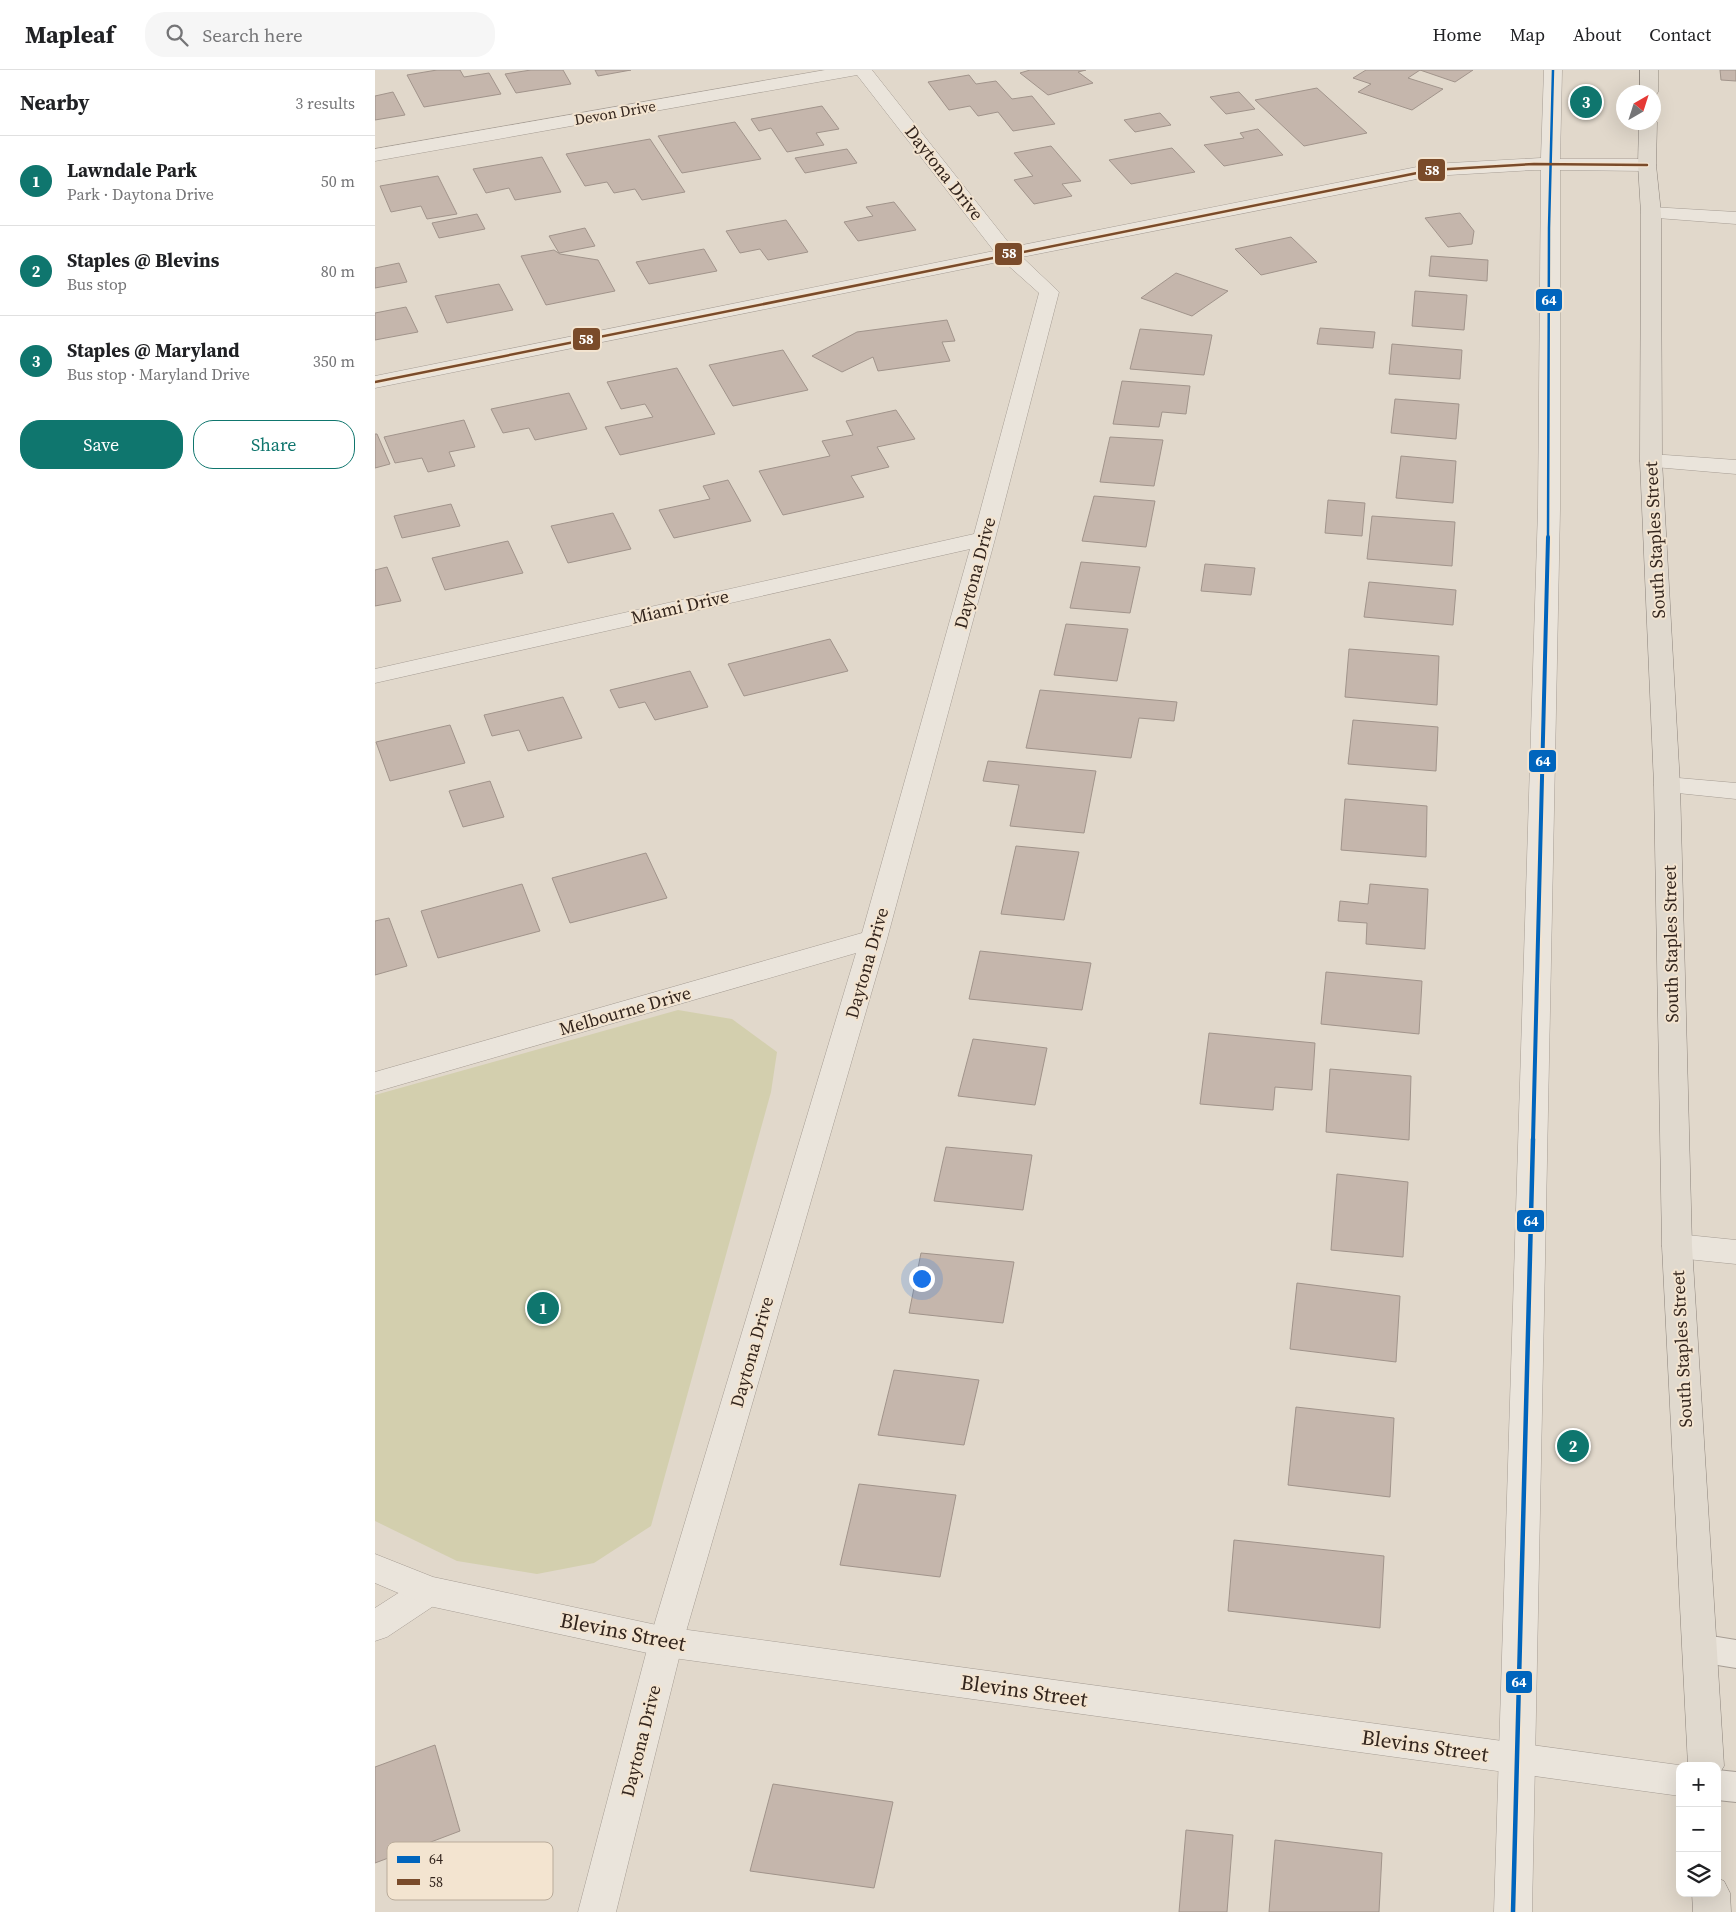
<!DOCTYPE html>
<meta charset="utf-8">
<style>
:root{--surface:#fff;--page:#f6f6f6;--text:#202124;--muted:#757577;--line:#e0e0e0;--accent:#0f766e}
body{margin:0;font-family:"Source Serif 4",serif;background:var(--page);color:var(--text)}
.controls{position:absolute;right:15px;bottom:15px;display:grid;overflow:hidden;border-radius:10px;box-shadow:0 5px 20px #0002}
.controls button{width:45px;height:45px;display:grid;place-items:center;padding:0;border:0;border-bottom:1px solid var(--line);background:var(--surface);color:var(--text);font:25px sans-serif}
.compass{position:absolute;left:1241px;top:15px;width:45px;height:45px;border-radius:50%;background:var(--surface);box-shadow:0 5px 20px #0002;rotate:39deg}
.you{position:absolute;left:546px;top:1208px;width:18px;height:18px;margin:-12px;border:4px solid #fff;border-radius:50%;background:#1a73e8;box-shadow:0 0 0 8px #1a73e833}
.badge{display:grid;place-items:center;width:32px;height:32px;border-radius:50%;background:var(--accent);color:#fff;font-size:16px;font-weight:700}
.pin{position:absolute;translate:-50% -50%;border:2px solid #fff;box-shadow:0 1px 5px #0006}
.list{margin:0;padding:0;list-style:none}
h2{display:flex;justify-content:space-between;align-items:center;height:65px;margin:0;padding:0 20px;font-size:21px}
h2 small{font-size:16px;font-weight:400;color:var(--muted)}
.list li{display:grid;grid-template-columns:32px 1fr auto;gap:15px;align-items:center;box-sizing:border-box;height:90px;padding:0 20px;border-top:1px solid var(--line)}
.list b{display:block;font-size:19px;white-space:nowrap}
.list p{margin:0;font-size:16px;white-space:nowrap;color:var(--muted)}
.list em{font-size:16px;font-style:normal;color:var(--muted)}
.actions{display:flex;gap:10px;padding:15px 20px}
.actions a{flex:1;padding:11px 0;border:1px solid var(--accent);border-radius:20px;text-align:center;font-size:18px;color:var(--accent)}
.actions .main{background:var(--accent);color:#fff}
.icon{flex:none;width:28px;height:28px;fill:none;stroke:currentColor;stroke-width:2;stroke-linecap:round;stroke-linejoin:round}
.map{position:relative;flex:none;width:1361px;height:1842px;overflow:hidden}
header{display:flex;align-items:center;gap:30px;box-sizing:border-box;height:70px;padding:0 25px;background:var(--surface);border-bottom:1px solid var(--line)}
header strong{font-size:24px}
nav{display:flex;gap:28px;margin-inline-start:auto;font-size:18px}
.search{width:350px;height:45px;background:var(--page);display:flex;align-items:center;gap:12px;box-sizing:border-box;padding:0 18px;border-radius:20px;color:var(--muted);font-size:19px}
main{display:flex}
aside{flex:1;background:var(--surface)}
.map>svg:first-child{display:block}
</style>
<header>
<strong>Mapleaf</strong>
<div class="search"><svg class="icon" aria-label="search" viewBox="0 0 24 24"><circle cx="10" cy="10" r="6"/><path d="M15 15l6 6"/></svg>Search here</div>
<nav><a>Home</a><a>Map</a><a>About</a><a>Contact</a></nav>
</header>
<main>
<aside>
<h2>Nearby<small>3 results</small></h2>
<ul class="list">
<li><span class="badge">1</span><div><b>Lawndale Park</b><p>Park · Daytona Drive</p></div><em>50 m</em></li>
<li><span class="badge">2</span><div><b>Staples @ Blevins</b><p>Bus stop</p></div><em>80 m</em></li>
<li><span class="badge">3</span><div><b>Staples @ Maryland</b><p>Bus stop · Maryland Drive</p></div><em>350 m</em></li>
</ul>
<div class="actions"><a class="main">Save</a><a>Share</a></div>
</aside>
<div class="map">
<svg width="1361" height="1842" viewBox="0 0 1361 1842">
<rect width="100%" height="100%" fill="#e1d8cb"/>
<path fill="#d3cfae" d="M303,940L357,949L402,982L396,1022L276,1456L219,1493L162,1504L82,1491L0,1451V1025Z"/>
<path fill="#c5b6ac" stroke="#a1948b" d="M62,0H85L89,7L114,3L126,24L49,37L32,5Z
M156,0H188L196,14L141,23L130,4Z
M220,0H256L223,6Z
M655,0H711L703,2L718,13L673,25L645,3Z
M991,0H1098L1080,12L1045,0L1033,8L1068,19L1037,40L983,22L996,14L978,8Z
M1345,0H1361V11L1346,10Z
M594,5L601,14L621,11L637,29L657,26L680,54L638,61L623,42L603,46L595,36L574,40L553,12Z
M942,18L992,63L929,76L880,30Z
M18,22L30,45L0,50V26Z
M864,22L880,39L851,44L835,27Z
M447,36L464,59L441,63L449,75L412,82L396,58L384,61L376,49Z
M785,43L796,55L760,62L749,50Z
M360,52L386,89L307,103L283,66Z
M883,59L908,85L849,96L829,75L869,68L865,63Z
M275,69L310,122L267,130L260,119L239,123L232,112L210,116L191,84Z
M676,76L706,111L687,114L697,126L659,134L639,110L658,106L639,83Z
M797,78L820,102L756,114L734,90Z
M472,79L482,93L430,103L420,88Z
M167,87L186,122L140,130L134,118L111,123L98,99Z
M63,106L82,144L52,149L46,136L16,142L5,116Z
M519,132L541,160L483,171L469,152L498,146L491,137Z
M1085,143L1099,161L1097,174L1073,177L1050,148Z
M102,144L110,159L64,168L57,153Z
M411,150L433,182L393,190L385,179L365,183L351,161Z
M210,158L220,176L184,183L174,166Z
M916,167L942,192L886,205L860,179Z
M329,179L342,201L274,214L261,192Z
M179,180L185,184L223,190L240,221L171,235L146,186Z
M1056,186L1113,190L1112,211L1054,206Z
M24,193L32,212L0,218V198Z
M801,203L853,221L817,246L766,228Z
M124,214L138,240L72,253L60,226Z
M1040,221L1092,225L1089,260L1037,256Z
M31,237L43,262L0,270V243Z
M572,250L580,271L567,272L575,291L503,301L498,287L467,302L437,286L482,262Z
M945,258L1000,262L998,278L942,274Z
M765,259L837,265L829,305L755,299Z
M1017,274L1087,280L1085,309L1014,304Z
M408,280L433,320L358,336L334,295Z
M302,298L340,364L245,385L230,357L278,347L270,334L246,339L232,312Z
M747,311L815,316L811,344L787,342L784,357L738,354Z
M194,323L212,359L160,370L154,358L128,363L116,339Z
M1020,329L1084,334L1081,369L1016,363Z
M521,340L540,369L502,377L514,397L476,406L489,427L408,445L384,401L455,386L447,371L478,365L471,351Z
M89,350L100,377L74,382L80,396L53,402L47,388L20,393L9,367Z
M0,364H2L15,394L0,398Z
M735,367L788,370L779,416L725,412Z
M1026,386L1081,391L1078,433L1021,428Z
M353,410L376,451L299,468L284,440L335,429L328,416Z
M719,426L780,431L771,477L707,471Z
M953,430L990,433L987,466L950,463Z
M76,434L85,456L27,468L19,446Z
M238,443L256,479L193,493L176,456Z
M997,446L1080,452L1077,496L992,489Z
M133,471L148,503L70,520L57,488Z
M706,492L765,497L755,543L695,538Z
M830,494L880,498L876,525L826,521Z
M12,497L26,531L0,536V500Z
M994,512L1081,520L1078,555L989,547Z
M691,554L753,559L742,611L679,605Z
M455,569L473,601L369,626L353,594Z
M974,579L1064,586L1062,635L970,627Z
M315,601L333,637L280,650L270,632L244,638L235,620Z
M665,620L802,632L799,651L764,648L756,688L651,678Z
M188,627L207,668L153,681L144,660L117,666L109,645Z
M978,650L1063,657L1061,701L973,694Z
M75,655L90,693L15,711L1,672Z
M613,691L721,701L709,763L635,756L644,715L608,711Z
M115,711L129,747L88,757L74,721Z
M970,729L1052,736L1051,787L966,780Z
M641,776L704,782L689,850L626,844Z
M271,783L292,828L195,853L177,808Z
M147,814L165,861L63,888L46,841Z
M995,814L1053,819L1050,879L991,874L992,853L963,851L965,831L993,834Z
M14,848L32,896L0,905V851Z
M605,881L716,893L707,940L594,929Z
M951,902L1047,911L1044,964L946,954Z
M834,963L940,973L937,1020L900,1017L898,1040L825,1034Z
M598,969L672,978L660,1035L583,1026Z
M955,999L1036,1006L1034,1070L951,1062Z
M571,1077L657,1085L648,1140L559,1131Z
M962,1104L1033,1112L1028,1187L956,1180Z
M546,1183L639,1192L628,1253L534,1243Z
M922,1213L1025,1226L1021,1292L915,1279Z
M519,1300L604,1310L589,1375L503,1365Z
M921,1337L1019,1348L1015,1427L913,1415Z
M484,1414L581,1425L565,1507L465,1495Z
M859,1470L1009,1486L1005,1558L853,1541Z
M60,1675L85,1761L0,1793V1697Z
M398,1714L518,1732L499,1818L375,1801Z
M811,1760L858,1765L852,1842H804Z
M900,1770L1007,1783L1004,1842H894Z"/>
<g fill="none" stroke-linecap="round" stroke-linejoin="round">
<defs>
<path id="service" d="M1324,1564L1361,1570V1598L1324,1592L1313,1588L1308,1578L1313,1568Z
M1342,1700L1361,1702V1732L1342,1730Z"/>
<path id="minor" d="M450,0H497L637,177L1057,94L1166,88L1169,0H1187L1185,89H1272L1279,91L1281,95L1279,99L1272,101L1185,100V439L1157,1842H1119L1163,439L1166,100H1159L1057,106L647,187L684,222L620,469L512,869L308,1572L241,1842H203L274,1572L481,883L0,1022V1002L487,863L595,479L0,613V599L599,464L664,223L628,191L0,318V306L619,181L482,5L0,91V79Z
M1276,137L1361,142V154L1269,147L1266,143L1269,139Z
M1276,384L1361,390V404L1268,396L1265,391L1268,386Z
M1292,707L1361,713V729L1283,721L1279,715L1283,709Z
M1302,1164L1361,1170V1194L1302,1188L1291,1184L1287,1176L1291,1168Z
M54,1506L66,1511L71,1521L66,1531L12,1567L0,1571V1538L42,1511Z"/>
<path id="tertiary" d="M0,1484L58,1507L291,1557L1311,1696H1305V1726L291,1587L54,1536L0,1513Z"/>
<path id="primary" d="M1265,0H1283V22L1280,26H1278V22H1265Z
M1278,48L1282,52L1281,95L1286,143L1287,391L1305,715L1317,1176L1349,1696L1342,1708V1696H1313L1287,1176L1279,715L1265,391L1266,143L1263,95L1264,52H1278Z
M1342,1808L1349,1811L1355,1823L1356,1842H1318L1317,1823H1342Z"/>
</defs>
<use href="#service" stroke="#a69d94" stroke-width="2"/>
<use href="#minor" stroke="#a69d94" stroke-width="1"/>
<use href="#tertiary" stroke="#a69d94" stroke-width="1"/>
<use href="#primary" stroke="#8c837b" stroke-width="1"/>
<use href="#service" fill="#eae4db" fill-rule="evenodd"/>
<use href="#minor" fill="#eae4db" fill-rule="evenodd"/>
<use href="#tertiary" fill="#eae4db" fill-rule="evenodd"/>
<use href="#primary" fill="#e0d9ce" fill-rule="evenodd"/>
<defs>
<path id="bus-1-far2" d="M1173,469L1174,158L1178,0"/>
<path id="bus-1-far1" d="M1158,1070L1173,467"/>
<path id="bus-1" d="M1138,1842L1158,1069"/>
<path id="bus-2" d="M0,312L1057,100L1159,94L1272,95"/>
</defs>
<use href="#bus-1-far2" stroke="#f3e4d0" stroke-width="5"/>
<use href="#bus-1-far1" stroke="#f3e4d0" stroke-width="8"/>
<use href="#bus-1" stroke="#f3e4d0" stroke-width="8"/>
<use href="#bus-2" stroke="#f3e4d0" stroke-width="5"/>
<use href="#bus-1-far2" stroke="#0065bd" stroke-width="2.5"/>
<use href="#bus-1-far1" stroke="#0065bd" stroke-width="4"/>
<use href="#bus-1" stroke="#0065bd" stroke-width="4.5"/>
<use href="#bus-2" stroke="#7a4b2a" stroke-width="2.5"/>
</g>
<g text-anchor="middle" stroke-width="4" stroke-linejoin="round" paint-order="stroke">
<g font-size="15" fill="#33251d" stroke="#f3e4d0">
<text transform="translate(240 43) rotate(-10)" y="5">Devon Drive</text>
</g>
<g font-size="18" fill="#33251d" stroke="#f3e4d0">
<text transform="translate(569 103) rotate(52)" y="6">Daytona Drive</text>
<text transform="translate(1280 470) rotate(-93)" y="6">South Staples Street</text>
<text transform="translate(600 503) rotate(-75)" y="6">Daytona Drive</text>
<text transform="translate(305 537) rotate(-13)" y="6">Miami Drive</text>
<text transform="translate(1296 874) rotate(-91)" y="6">South Staples Street</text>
<text transform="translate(492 893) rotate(-74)" y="6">Daytona Drive</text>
<text transform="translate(250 941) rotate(-16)" y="6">Melbourne Drive</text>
<text transform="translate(1307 1279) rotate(-93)" y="6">South Staples Street</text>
<text transform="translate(377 1282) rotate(-74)" y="6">Daytona Drive</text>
<text transform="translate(266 1671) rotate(-76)" y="6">Daytona Drive</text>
</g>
<g font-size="21" fill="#33251d" stroke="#f3e4d0">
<text transform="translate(248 1562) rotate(11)" y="7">Blevins Street</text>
<text transform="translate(649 1621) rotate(8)" y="7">Blevins Street</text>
<text transform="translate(1050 1676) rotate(8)" y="7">Blevins Street</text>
</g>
</g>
<rect x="12" y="1772" width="166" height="58" rx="8" fill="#f3e4d0" stroke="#b9ab9a" stroke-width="1"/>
<rect x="22" y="1786" width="23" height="7" fill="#0065bd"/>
<rect x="22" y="1809" width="23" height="6" fill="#7a4b2a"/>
<g font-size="14" fill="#33251d">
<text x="54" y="1794">64</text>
<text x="54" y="1817">58</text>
</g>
<g stroke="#f3e4d0" stroke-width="2">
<rect x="1042" y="88" width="29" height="24" rx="5" fill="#7a4b2a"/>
<rect x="619" y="172" width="29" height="24" rx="5" fill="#7a4b2a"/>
<rect x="1160" y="218" width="28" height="24" rx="5" fill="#0065bd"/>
<rect x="197" y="257" width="29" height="24" rx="5" fill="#7a4b2a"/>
<rect x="1153" y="679" width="29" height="24" rx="5" fill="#0065bd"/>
<rect x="1141" y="1139" width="29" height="24" rx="5" fill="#0065bd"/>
<rect x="1130" y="1600" width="28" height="24" rx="5" fill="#0065bd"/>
</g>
<g font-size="14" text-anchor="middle" font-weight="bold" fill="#fff">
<text x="1057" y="105">58</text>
<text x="634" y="188">58</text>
<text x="1174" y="235">64</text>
<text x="211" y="274">58</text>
<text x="1168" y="696">64</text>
<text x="1156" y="1156">64</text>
<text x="1144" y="1617">64</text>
</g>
</svg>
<div class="controls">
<button>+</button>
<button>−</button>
<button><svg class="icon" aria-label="layers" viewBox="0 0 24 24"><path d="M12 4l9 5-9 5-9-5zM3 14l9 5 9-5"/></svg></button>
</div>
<svg class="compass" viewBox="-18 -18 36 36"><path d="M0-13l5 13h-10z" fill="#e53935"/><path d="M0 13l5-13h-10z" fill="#757577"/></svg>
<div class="you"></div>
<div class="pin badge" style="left:168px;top:1238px">1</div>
<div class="pin badge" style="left:1198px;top:1376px">2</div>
<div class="pin badge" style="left:1211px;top:32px">3</div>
</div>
</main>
